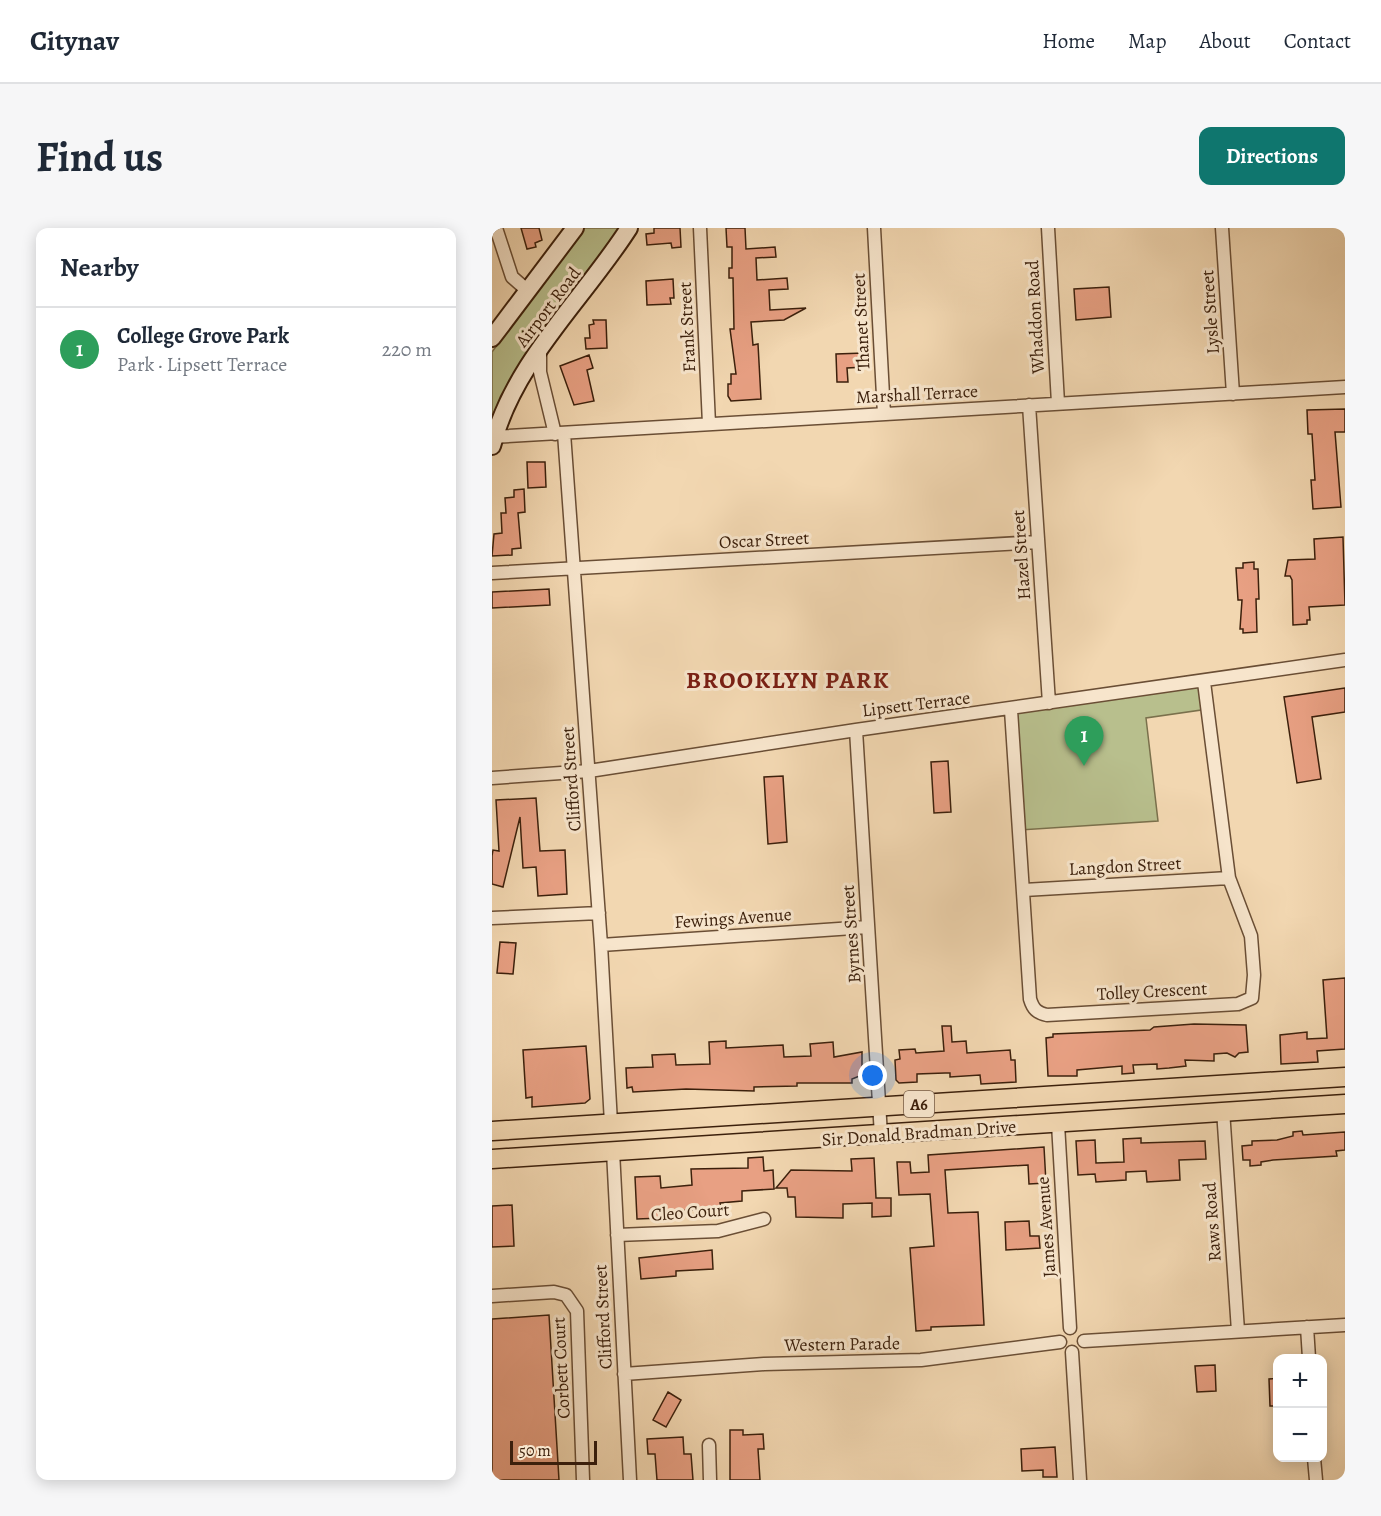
<!DOCTYPE html>
<meta charset="utf-8">
<style>
:root{--surface:#fff;--page:#f6f6f7;--text:#1f2937;--muted:#747a83;--line:#e0e1e3;--accent:#0f766e}
body{margin:0;font-family:Alegreya,serif;background:var(--page);color:var(--text)}
.controls{position:absolute;right:18px;bottom:18px;display:grid;overflow:hidden;border-radius:12px;box-shadow:0 3px 15px #0003}
.controls button{width:54px;height:54px;display:grid;place-items:center;padding:0;border:0;border-bottom:2px solid var(--line);background:var(--surface);color:var(--text);font:30px sans-serif}
.scale{position:absolute;left:18px;bottom:15px;width:87px;box-sizing:border-box;padding-left:6px;border:3px solid #3c200c;border-top:0;font-size:16px;line-height:21px;white-space:nowrap;color:#3c200c;-webkit-text-stroke:4px #f7e5cc;paint-order:stroke}
.you{position:absolute;left:381px;top:848px;width:21px;height:21px;margin:-15px;border:4px solid #fff;border-radius:50%;background:#1a73e8;box-shadow:0 0 0 9px #1a73e833}
.badge{display:grid;place-items:center;width:39px;height:39px;border-radius:50%;background:var(--accent);color:#fff;font-size:20px;font-weight:700}
.pin{position:absolute;translate:-50% -50px;filter:drop-shadow(0 2px 3px #0008)}
.pin::after{content:'';position:absolute;top:32px;width:21px;height:18px;background:inherit;clip-path:polygon(0 0,100% 0,50% 100%)}
.list{margin:0;padding:0;list-style:none}
h2{display:flex;justify-content:space-between;align-items:center;height:78px;margin:0;padding:0 24px;font-size:26px}
h2 small{font-size:20px;font-weight:400;color:var(--muted)}
.list li{display:grid;grid-template-columns:39px 1fr auto;gap:18px;align-items:center;box-sizing:border-box;height:84px;padding:0 24px;border-top:2px solid var(--line)}
.list b{display:block;font-size:22px;white-space:nowrap}
.list p{margin:0;font-size:20px;white-space:nowrap;color:var(--muted)}
.list em{font-size:20px;font-style:normal;color:var(--muted)}
.map{position:relative;flex:none;width:853px;height:1252px;overflow:hidden;border-radius:12px}
header{display:flex;align-items:center;gap:36px;box-sizing:border-box;height:84px;padding:0 30px;background:var(--surface);border-bottom:2px solid var(--line)}
header strong{font-size:28px}
nav{display:flex;gap:33px;margin-inline-start:auto;font-size:21px}
.intro{display:flex;align-items:center;justify-content:space-between;box-sizing:border-box;height:144px;padding:0 36px}
h1{margin:0;font-size:42px}
.button{padding:15px 27px;border-radius:12px;background:var(--accent);color:#fff;font-size:21px;font-weight:700}
main{display:flex;gap:36px;padding:0 36px}
aside{flex:1;background:var(--surface);border-radius:12px;box-shadow:0 3px 15px #0003}
.map>svg:first-child{display:block}
</style>
<header>
<strong>Citynav</strong>
<nav><a>Home</a><a>Map</a><a>About</a><a>Contact</a></nav>
</header>
<div class="intro"><h1>Find us</h1><a class="button">Directions</a></div>
<main>
<aside>
<h2>Nearby<small></small></h2>
<ul class="list">
<li><span class="badge" style="background:#2e9e5b">1</span><div><b>College Grove Park</b><p>Park · Lipsett Terrace</p></div><em>220 m</em></li>
</ul>
</aside>
<div class="map">
<svg width="853" height="1252" viewBox="0 0 853 1252">
<rect width="100%" height="100%" fill="#f2d7b1"/>
<filter id="stains"><feTurbulence type="fractalNoise" baseFrequency=".00333" numOctaves="4"/><feColorMatrix values="0 0 0 0 .2 0 0 0 0 .09 0 0 0 0 .02 0 0 0 .5 -.17"/></filter>
<radialGradient id="worn" r=".72"><stop offset=".6" stop-color="#630" stop-opacity="0"/><stop offset="1" stop-color="#630" stop-opacity=".3"/></radialGradient>
<path fill="#b8bf8d" stroke="#7a704c" stroke-width="1.5" d="M92,0H128L7,176L0,191V124Z
M712,454L716,481L654,490L666,593L528,602L519,482Z"/>
<path fill="#e8a083" stroke="#3c200c" stroke-width="1.5" d="M29,0H47L50,12L43,15L44,19L35,21Z
M162,0H188L189,19L180,20L179,15L155,17L154,6L162,5Z
M234,0H253L254,21L283,19L284,29L264,30L265,52L295,50L296,61L277,62L278,82L314,80L292,92L259,94L261,117L266,116L269,171L239,173L236,168V156H239V146H244L238,101H242L241,50H237V40H240V19H235Z
M181,51L182,70H178L179,76L155,77L154,53Z
M617,59L619,89L584,92L582,61Z
M101,92H114L115,120L94,121L93,110H98L97,97L102,96Z
M372,125L373,139L355,140L356,154H345L344,126Z
M97,127L101,140L95,142L102,173L82,177L68,138Z
M853,181V204H843L849,279L821,281L819,252H823L820,206H816L815,182Z
M35,234H53L54,259L36,260Z
M32,261L33,284L26,285L29,320L20,321V327L0,328L2,306L10,305L9,285H14L13,270L22,269V262Z
M851,309L853,377L817,379L818,392H815V396L801,397L800,352L798,348H793L796,332L823,331L822,311Z
M762,334V341H766L767,371H764L765,404L751,405V401H748L750,372H746L744,340H751V335Z
M57,361L58,377L0,380V364Z
M853,460V484L820,489L829,551L805,555L792,469Z
M456,533L459,584L442,585L439,534Z
M291,548L295,614L276,616L272,549Z
M44,570L48,623L73,622L75,666L46,668L44,639L31,640L28,589L11,659L0,656V628L1,622L7,623L4,572Z
M8,714L24,715L21,746L5,745Z
M853,750V821L825,823L826,834L789,836L788,807L815,804V811L835,810L831,752Z
M702,796L754,797L756,824L747,825L743,829L735,825L722,826V833L693,832L694,838L677,840L665,841V836L641,837L642,845L630,846V838L585,842V848H556L554,810L561,809V806L658,802L662,799Z
M450,798H459L460,814L474,813L475,825L518,822L519,832H523L524,854L489,856L488,847L458,849V845H453L425,846V854L407,855L404,852L403,832L408,831L407,822L423,821L424,825L452,823Z
M234,813V820L291,817L292,829L319,828L318,816L341,814L342,829L370,824V847L360,851V855H305V858L262,859V863L194,861L141,864L140,859L135,860L134,840L161,839L160,827L183,826L184,837L218,836L217,814Z
M94,818L98,871L93,875L40,879V869L34,870L31,822Z
M810,903L811,907L853,904V922L844,923L845,928L781,932L769,934V937L758,938V932H751L750,918L760,917V913L785,912L801,908V904Z
M649,910V915L713,913L714,931L687,932L688,952L655,954L654,943L634,944V952L604,954L603,946L586,947L584,913L603,912L604,935L632,934L631,911Z
M552,919L554,955L537,956L536,937L453,942L456,985L486,984L492,1097L439,1099V1102L424,1103L418,1020L442,1018L438,966L407,967L405,934H418L419,945L437,944L436,927Z
M271,929L272,943L281,942L282,961L250,963V973L228,975L229,980L170,984V990L145,991L143,949L168,948L169,960L200,957L199,941L256,940V930Z
M382,930L384,970H399V988L380,989V975L351,976V990L304,989L303,969H296L295,960H284L299,942L360,943L359,931Z
M20,977L22,1018L0,1019V978Z
M537,993L538,1008H547L548,1020L514,1022L513,994Z
M220,1022L221,1041L184,1043V1048L149,1051L147,1030Z
M57,1087L67,1252H0V1091Z
M723,1137L724,1163L705,1164L703,1138Z
M786,1150V1178H778L777,1151Z
M176,1164L189,1172L174,1199L161,1192Z
M238,1202H251V1207L271,1206L272,1221H266L268,1252H238Z
M191,1209L192,1226H199L201,1252H165L163,1226H156L155,1211Z
M563,1219L565,1249H551V1242L530,1243L529,1221Z"/>
<g fill="none" stroke-linecap="round" stroke-linejoin="round">
<defs>
<path id="minor" d="M4,0L20,49L36,63
M208,0L217,196
M382,0L392,186
M556,0L566,175
M730,0L741,166
M48,122V144L63,206
M537,177L557,475
M72,205L109,717L119,895
M0,209L853,159
M0,345L546,314
M519,482L538,771C541,781 545,785 555,787L746,776L760,770L762,747L759,708L737,650L712,454
M364,502L389,907
M0,550L97,543L364,502L853,432
M532,662L737,650
M0,690L107,685
M109,717L376,699
M731,882L746,1103
M566,896L578,1100
M121,923L138,1252
M125,1007L226,1003L272,991
M0,1068L62,1064L74,1067L85,1083L91,1252
M815,1099L817,1130
M592,1113L853,1097
M580,1124L588,1252
M132,1146L272,1136L429,1132L568,1114
M217,1217L218,1252
M822,1230L824,1252"/>
<path id="secondary" d="M0,110L83,0
M0,218C22,133 91,72 137,0"/>
<path id="primary" d="M0,903L853,849
M0,931L853,876"/>
</defs>
<use href="#minor" stroke="#6a4e35" stroke-width="15"/>
<use href="#secondary" stroke="#3c200c" stroke-width="20"/>
<use href="#primary" stroke="#3c200c" stroke-width="21"/>
<use href="#minor" stroke="#f7e5cc" stroke-width="12"/>
<use href="#secondary" stroke="#f7e5cc" stroke-width="16"/>
<use href="#primary" stroke="#f2d7b1" stroke-width="18"/>
</g>
<g text-anchor="middle" stroke-width="6" stroke-linejoin="round" paint-order="stroke">
<rect fill="#f7e5cc" stroke="#745b46" stroke-width="1.5" x="412" y="863" width="30" height="26" rx="4.5"/>
<g font-size="16" font-weight="bold" fill="#3c200c">
<text x="427" y="882">A6</text>
</g>
<g font-size="18" fill="#3c200c" stroke="#f7e5cc">
<text transform="translate(56 79) rotate(-53)" y="6">Airport Road</text>
<text transform="translate(718 84) rotate(-94)" y="6">Lysle Street</text>
<text transform="translate(543 89) rotate(-93)" y="6">Whaddon Road</text>
<text transform="translate(369 94) rotate(-93)" y="6">Thanet Street</text>
<text transform="translate(195 99) rotate(-93)" y="6">Frank Street</text>
<text transform="translate(425 166) rotate(-3)" y="6">Marshall Terrace</text>
<text transform="translate(272 312) rotate(-3)" y="6">Oscar Street</text>
<text transform="translate(529 327) rotate(-94)" y="6">Hazel Street</text>
<text transform="translate(424 476) rotate(-7)" y="6">Lipsett Terrace</text>
<text transform="translate(79 551) rotate(-94)" y="6">Clifford Street</text>
<text transform="translate(633 638) rotate(-3)" y="6">Langdon Street</text>
<text transform="translate(241 690) rotate(-4)" y="6">Fewings Avenue</text>
<text transform="translate(359 706) rotate(-94)" y="6">Byrnes Street</text>
<text transform="translate(660 763) rotate(-3)" y="6">Tolley Crescent</text>
<text transform="translate(427 905) rotate(-4)" y="6">Sir Donald Bradman Drive</text>
<text transform="translate(198 984) rotate(-4)" y="6">Cleo Court</text>
<text transform="translate(720 994) rotate(-94)" y="6">Raws Road</text>
<text transform="translate(554 999) rotate(-94)" y="6">James Avenue</text>
<text transform="translate(111 1089) rotate(-93)" y="6">Clifford Street</text>
<text transform="translate(350 1116) rotate(-1)" y="6">Western Parade</text>
<text transform="translate(69 1140) rotate(-93)" y="6">Corbett Court</text>
</g>
<g font-size="24" font-weight="bold" letter-spacing="1.5" fill="#7a1f14" stroke="#f7e5cc">
<text x="296" y="460">BROOKLYN PARK</text>
</g>
</g>
<rect width="100%" height="100%" filter="url(#stains)"/>
<rect width="100%" height="100%" fill="url(#worn)"/>
</svg>
<div class="controls">
<button>+</button>
<button>−</button>
</div>
<div class="scale">50 m</div>
<div class="you"></div>
<div class="pin badge" style="left:592px;top:538px;background:#2e9e5b">1</div>
</div>
</main>
